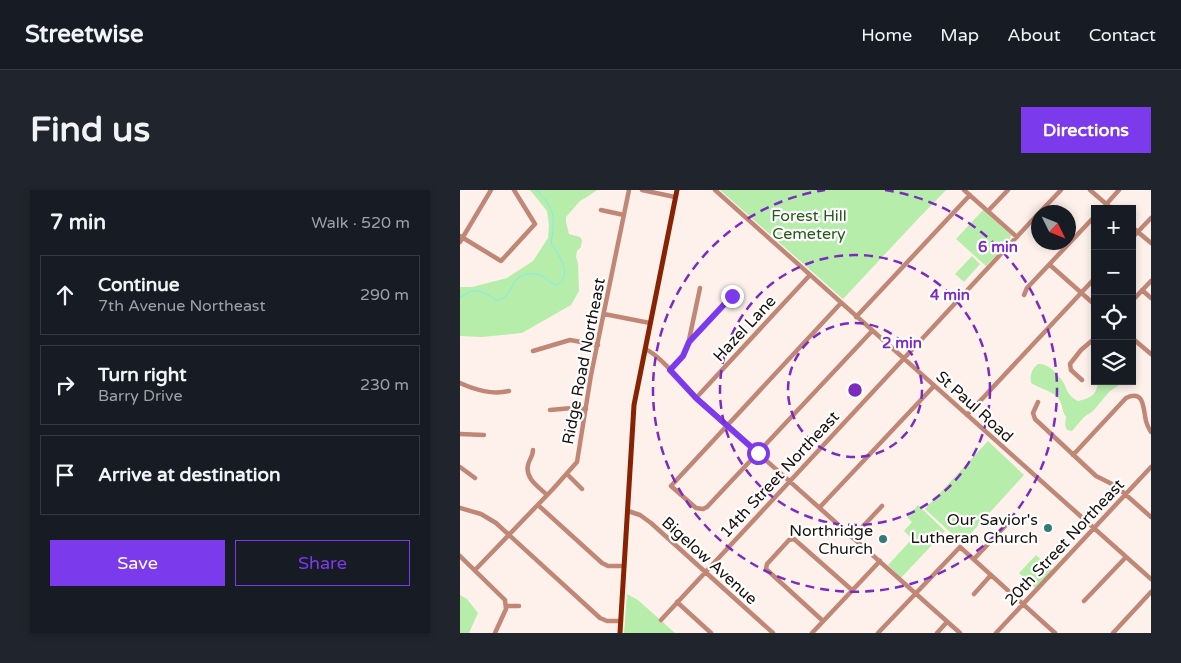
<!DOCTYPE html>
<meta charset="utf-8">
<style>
:root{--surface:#171b24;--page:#20242c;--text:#f1f3f6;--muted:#9ea1a6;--line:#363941;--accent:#7c3aed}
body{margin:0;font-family:"Varela Round",sans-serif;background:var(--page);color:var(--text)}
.controls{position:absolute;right:15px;top:15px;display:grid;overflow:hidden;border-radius:0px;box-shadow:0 2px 8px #0003}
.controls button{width:45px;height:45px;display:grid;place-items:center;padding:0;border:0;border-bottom:1px solid var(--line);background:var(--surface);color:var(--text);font:25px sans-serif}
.compass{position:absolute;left:571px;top:15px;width:45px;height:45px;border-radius:50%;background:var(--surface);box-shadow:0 2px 8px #0003;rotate:133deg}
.stop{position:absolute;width:15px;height:15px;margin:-11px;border:4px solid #7c3aed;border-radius:50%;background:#fff}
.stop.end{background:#7c3aed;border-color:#fff;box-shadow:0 1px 5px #0008}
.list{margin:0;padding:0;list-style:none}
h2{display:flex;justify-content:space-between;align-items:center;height:65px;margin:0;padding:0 20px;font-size:21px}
h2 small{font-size:16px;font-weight:400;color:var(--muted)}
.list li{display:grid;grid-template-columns:32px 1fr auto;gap:15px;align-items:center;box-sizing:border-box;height:80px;margin:0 10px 10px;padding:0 10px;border:1px solid var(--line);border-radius:0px}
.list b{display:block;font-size:19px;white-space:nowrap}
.list p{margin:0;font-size:16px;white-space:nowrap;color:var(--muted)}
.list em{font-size:16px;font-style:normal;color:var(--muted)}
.actions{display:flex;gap:10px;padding:15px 20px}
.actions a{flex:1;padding:11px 0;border:1px solid var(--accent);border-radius:0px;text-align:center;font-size:18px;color:var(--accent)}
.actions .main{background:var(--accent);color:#fff}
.icon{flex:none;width:28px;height:28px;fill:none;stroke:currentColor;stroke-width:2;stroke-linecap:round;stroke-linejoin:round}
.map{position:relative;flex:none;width:691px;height:443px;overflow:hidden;border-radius:0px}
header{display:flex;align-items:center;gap:30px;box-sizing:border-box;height:70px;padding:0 25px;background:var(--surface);border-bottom:1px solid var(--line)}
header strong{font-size:24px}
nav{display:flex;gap:28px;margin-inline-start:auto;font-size:18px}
.intro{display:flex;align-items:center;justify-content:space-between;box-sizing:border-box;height:120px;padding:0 30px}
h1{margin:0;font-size:35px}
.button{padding:12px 22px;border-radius:0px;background:var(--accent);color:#fff;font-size:18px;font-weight:700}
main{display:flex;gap:30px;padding:0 30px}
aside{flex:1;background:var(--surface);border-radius:0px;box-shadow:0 2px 8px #0003}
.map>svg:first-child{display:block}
</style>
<header>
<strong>Streetwise</strong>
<nav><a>Home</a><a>Map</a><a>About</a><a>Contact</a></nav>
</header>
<div class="intro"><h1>Find us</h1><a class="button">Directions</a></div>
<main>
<aside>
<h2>7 min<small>Walk · 520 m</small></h2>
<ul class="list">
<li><svg class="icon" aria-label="ahead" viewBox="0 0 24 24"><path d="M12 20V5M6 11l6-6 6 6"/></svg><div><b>Continue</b><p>7th Avenue Northeast</p></div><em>290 m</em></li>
<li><svg class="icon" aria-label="right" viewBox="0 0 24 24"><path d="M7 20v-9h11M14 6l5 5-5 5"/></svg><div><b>Turn right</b><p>Barry Drive</p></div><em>230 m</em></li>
<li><svg class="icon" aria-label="arrive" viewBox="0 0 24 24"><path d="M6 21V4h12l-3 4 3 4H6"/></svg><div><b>Arrive at destination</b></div></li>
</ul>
<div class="actions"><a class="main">Save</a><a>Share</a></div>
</aside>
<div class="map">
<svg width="691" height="443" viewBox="0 0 691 443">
<rect width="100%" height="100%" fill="#fef1eb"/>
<path fill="#b6edaa" d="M70,0H137L127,7L120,11L106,27V32L109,44L120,47L122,50L121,57L117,61L116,67L118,73L119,101L111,115L62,143L22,147L0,146V97H12L47,88L73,71L88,48L89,36L87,21Z
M260,0H486L456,31L383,109Z
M523,20L551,45L550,50L526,76L496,49Z
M512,66L520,74L504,92L495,84Z
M578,174C587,173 595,181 601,189C608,198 605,204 618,211C631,208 637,205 638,191H669L661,194L650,201L633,221L624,227L612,241L607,240L605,235L606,227C602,222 603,216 600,211C595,201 580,199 571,193C570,185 571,180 578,174Z
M528,251L564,285L502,353L465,319Z
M458,315L485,341L441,388L428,375L452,349L444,341L452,332L447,327Z
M576,365L592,380L575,398L559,383Z
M167,404L178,410L215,443H164Z
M0,405L7,409L18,423L9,443H0Z"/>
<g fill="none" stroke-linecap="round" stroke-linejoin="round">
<path stroke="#7aedef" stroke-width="1" d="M0,107C4,106 8,102 12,101C21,99 29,106 36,110C57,109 46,81 76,84C85,85 89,94 97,95C114,83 98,65 91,53C95,28 96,19 76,0"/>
<path stroke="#c08777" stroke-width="4.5" d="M182,0L215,7
M255,0L691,389
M504,0L557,47
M630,0L652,19
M642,19L659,0
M141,20L164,25
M528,21L548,0
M580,22L601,0
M672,37L691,53
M0,46L41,71L75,34L54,0
M672,48L691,28
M0,52L31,0
M590,75L635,115
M682,100L691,108
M564,105L567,98L635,26
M672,111L691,91
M381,113L211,296L236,318L243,319L247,317L412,141
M144,124L190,133
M396,127L510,5
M672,148L691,164
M229,150L240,98
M185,159C199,164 225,196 236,208L500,443
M73,161L110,150L138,155
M210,180L223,166L229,152L272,106
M622,190L611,180L610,174L621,160L635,148
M0,193C16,200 32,205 49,201
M236,208L350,85
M578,212L573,223L575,229L636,286L656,296L691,327
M90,220L112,218L126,219
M507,225L635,88
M0,244L24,245
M73,260C73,266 69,270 68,275C65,289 79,297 87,305
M613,265L666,208C685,199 683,219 686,231C687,235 689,239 691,242
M0,277L15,288
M107,284L122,299
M78,315L142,373L148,376H164
M360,317L474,196
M0,318L21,324L36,333L140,428L147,431H161
M168,321L180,325L191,333L313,443
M393,347L422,316
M0,366L45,410L46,419L35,443
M514,369L547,334
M15,380L93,299L117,272L131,185L169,0
M514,404L531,385
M624,411L666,367
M217,412L251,443
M46,416H59
M201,430L578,24
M363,431L306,379L307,374L329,350L334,349L392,400
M352,443L420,371
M418,443L500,357L595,443
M477,443L487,432
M536,443L691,277
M653,443L691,402"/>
<path stroke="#872302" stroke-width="5" d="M160,443L174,215L217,0"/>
</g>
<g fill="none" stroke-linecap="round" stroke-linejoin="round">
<path stroke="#7c3aed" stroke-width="6" d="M272,106L229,152L223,166L210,180L236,208L298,263"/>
</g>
<g fill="none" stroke="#7b2cbf" stroke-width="2.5" stroke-dasharray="9 6">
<circle cx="395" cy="200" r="67"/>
<circle cx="395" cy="200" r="135"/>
<path d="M425 0A202 202 0 1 1 365 0"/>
</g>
<g fill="#337b77" stroke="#fff" stroke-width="2">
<circle cx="588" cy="338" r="5"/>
<circle cx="423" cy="349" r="5"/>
</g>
<g text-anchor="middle" stroke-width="4.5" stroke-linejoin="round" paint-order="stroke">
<g font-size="16" fill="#27591a" stroke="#fff">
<text x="349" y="31">Forest Hill<tspan x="349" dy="18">Cemetery</tspan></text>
</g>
<g font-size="16" fill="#17100d" stroke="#fff">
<text transform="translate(284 138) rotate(-47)" y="6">Hazel Lane</text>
<text transform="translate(123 171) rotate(-79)" y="6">Ridge Road Northeast</text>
<text transform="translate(515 216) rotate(42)" y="6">St Paul Road</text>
<text transform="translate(319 284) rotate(-47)" y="6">14th Street Northeast</text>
<text transform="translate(604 352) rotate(-47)" y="6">20th Street Northeast</text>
<text transform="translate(250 370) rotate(42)" y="6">Bigelow Avenue</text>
</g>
<g font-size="16" fill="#17100d" stroke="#fff" text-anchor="end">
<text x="578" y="335">Our Savior's<tspan x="578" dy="18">Lutheran Church</tspan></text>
<text x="413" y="346">Northridge<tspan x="413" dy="18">Church</tspan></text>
</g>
</g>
<circle cx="395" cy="200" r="8" fill="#7b2cbf" stroke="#fff" stroke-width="2.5"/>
<g font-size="15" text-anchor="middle" font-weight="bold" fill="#7b2cbf" stroke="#fff" stroke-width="4.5" stroke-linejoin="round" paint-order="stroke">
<text x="538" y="62">6 min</text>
<text x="490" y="110">4 min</text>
<text x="442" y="158">2 min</text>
</g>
</svg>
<div class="controls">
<button>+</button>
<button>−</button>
<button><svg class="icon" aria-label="locate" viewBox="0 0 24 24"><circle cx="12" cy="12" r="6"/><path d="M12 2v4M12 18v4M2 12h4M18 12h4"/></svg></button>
<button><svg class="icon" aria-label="layers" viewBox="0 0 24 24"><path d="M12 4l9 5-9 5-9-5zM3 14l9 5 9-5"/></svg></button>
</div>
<svg class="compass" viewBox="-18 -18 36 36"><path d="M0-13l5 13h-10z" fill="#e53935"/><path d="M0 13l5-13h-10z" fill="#9ea1a6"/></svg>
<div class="stop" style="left:298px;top:263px"></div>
<div class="stop end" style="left:272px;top:106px"></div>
</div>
</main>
